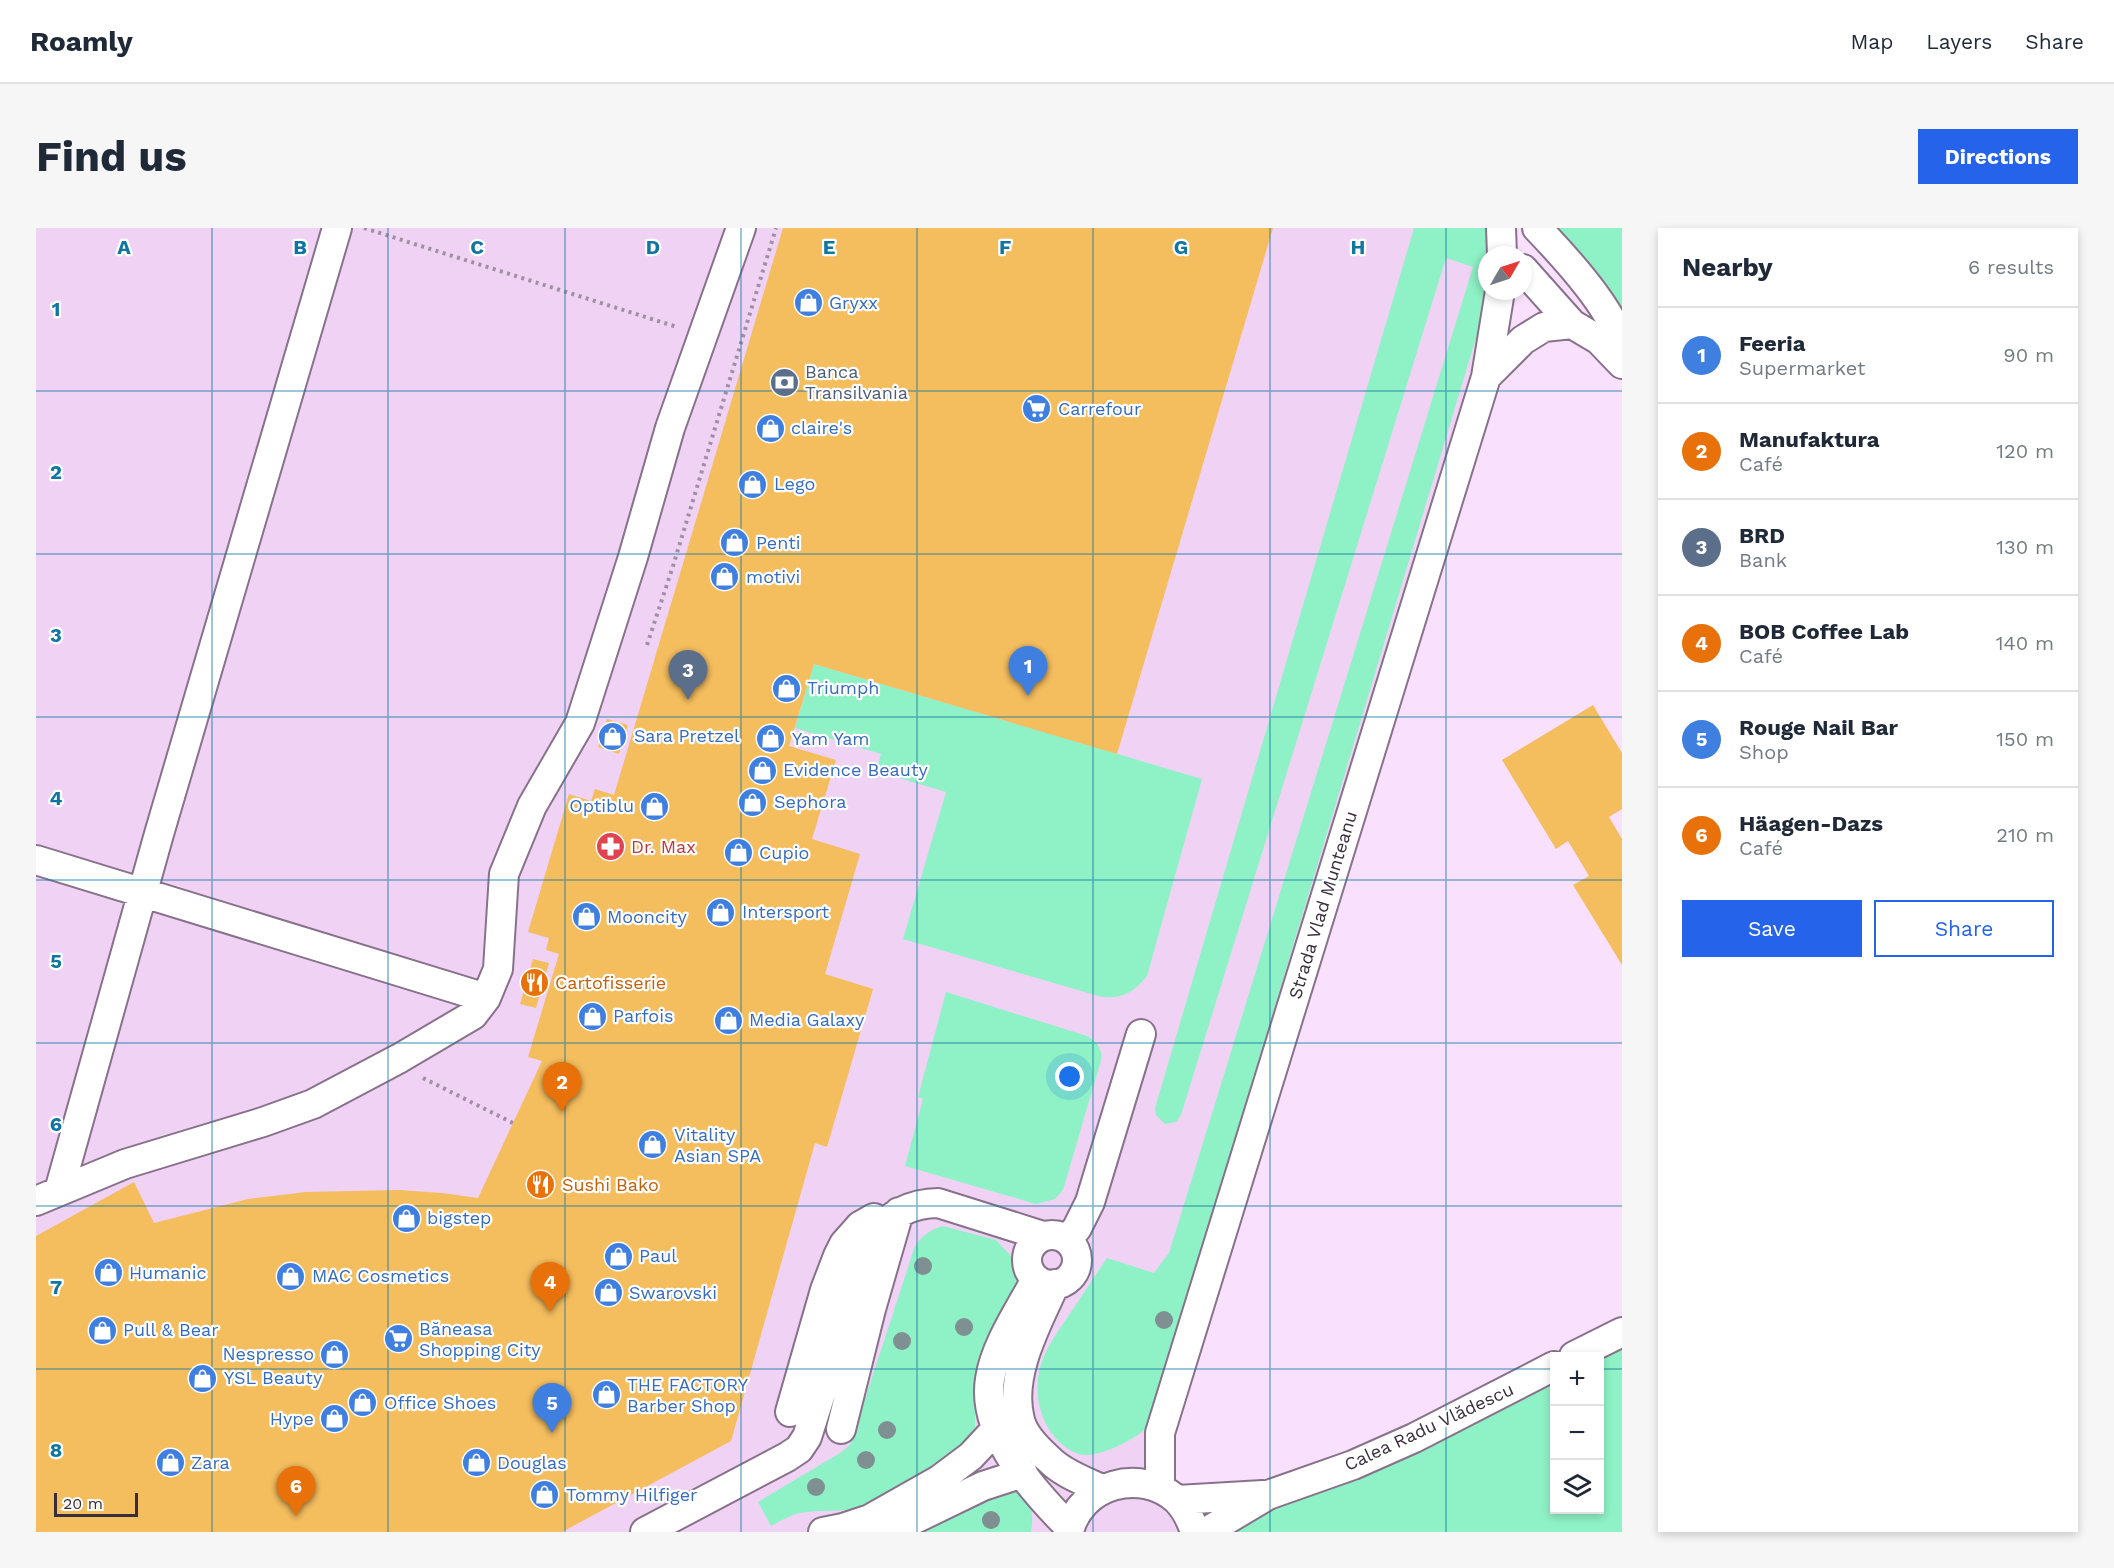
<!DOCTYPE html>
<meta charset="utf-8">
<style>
:root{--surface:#fff;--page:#f6f6f7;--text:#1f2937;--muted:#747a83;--line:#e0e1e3;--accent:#2563eb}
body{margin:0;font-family:"Work Sans",sans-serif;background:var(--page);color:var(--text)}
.controls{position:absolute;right:18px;bottom:18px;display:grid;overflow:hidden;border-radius:0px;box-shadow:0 3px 9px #0003}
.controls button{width:54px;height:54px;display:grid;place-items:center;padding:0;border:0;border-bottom:2px solid var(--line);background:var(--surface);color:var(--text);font:30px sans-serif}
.compass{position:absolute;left:1442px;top:18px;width:54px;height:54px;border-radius:50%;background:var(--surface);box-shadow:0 3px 9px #0003;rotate:51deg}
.scale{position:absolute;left:18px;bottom:15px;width:84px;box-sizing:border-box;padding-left:6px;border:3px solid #372e39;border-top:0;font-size:16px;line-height:21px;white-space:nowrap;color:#372e39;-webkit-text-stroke:4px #fff;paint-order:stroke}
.you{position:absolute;left:1034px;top:849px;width:21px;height:21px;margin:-15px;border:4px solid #fff;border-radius:50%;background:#1a73e8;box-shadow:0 0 0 9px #1a73e833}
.badge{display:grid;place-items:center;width:39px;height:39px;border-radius:50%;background:var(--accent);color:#fff;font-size:20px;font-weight:700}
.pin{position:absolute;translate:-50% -50px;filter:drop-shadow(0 2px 3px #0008)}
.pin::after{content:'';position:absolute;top:32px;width:21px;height:18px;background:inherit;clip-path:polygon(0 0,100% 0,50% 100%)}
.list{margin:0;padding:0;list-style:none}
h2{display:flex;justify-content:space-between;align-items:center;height:78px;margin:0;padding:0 24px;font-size:26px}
h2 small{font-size:20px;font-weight:400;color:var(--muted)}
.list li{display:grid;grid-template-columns:39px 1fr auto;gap:18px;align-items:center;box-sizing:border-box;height:96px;padding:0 24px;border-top:2px solid var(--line)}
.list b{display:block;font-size:22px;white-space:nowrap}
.list p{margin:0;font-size:20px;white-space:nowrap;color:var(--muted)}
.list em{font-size:20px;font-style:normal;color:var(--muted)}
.actions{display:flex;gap:12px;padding:18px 24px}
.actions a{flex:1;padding:14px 0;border:2px solid var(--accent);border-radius:0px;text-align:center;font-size:21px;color:var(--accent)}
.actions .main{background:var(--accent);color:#fff}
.icon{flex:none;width:33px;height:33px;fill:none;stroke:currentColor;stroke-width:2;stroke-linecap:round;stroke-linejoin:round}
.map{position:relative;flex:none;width:1586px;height:1304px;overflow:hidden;border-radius:0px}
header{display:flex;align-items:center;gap:36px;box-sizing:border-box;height:84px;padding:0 30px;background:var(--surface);border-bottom:2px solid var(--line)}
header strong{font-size:28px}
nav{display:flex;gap:33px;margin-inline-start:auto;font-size:21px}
.intro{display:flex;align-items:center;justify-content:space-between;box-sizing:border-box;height:144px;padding:0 36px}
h1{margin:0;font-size:42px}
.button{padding:15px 27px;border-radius:0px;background:var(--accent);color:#fff;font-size:21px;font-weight:700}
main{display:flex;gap:36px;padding:0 36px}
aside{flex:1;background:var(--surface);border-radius:0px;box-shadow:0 3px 9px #0003}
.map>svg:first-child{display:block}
</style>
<header>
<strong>Roamly</strong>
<nav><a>Map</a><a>Layers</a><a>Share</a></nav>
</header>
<div class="intro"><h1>Find us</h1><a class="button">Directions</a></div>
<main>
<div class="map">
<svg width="1586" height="1304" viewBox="0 0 1586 1304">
<rect width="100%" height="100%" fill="#f9e1fd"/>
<path fill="#f0d2f4" d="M0,0H1465L1451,27V63H1464L1109,1255L1159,1304H0Z"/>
<path fill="#8ff2c6" d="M1378,0H1453L1454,27H1451V63L1443,100L1117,1183C1115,1189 1112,1198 1107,1203C1094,1214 1056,1233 1040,1225C1009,1211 997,1175 1003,1144C1007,1123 1021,1105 1033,1087C1046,1068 1058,1049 1071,1030L1118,1045L1133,1025L1437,39L1410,30L1145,887L1140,894L1129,896L1120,887L1119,880Z
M1501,0H1586V123Z
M778,436L1166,551L1111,748C1098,764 1087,771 1066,769L867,711L910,564L840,543L845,526L759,500Z
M910,764L1048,807C1059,811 1064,817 1066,829L1027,962L1019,971L1000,976L869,938L887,871L882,869Z
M907,998L960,1012L977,1030L982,1042V1052L981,1062L943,1134L939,1168V1202L922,1227L823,1280C805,1284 788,1282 770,1284C758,1285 746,1292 735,1298L722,1274L804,1225L814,1217L879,1018C887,1007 893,1002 907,998Z
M1586,1104V1304H1159L1154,1288L1232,1267L1518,1138V1282H1564V1128Z
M972,1259C994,1268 999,1281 995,1304H871Z"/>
<path fill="#f4bd5e" d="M747,0H1237L1081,526L778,436L753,518L800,532L776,611L824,626L789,746L837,761L791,919L779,915L695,1213L526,1304H0V1008L98,954L118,995L212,971L270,964L363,962L406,965L442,970L506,833L492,829L523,726L510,722L513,710L492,704L533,566L555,573L559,561L578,567Z
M1557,477L1586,525V581L1573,589L1586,611V737L1537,657L1553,648L1532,613L1520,621L1466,532Z
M571,491L592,497L583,526L562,519Z
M497,731L513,735L500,780L484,776Z"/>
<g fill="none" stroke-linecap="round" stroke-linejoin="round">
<defs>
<path id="minor" d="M1465,0L1466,27
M1501,0C1526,26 1561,64 1577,96C1581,105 1583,115 1586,123
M1487,41L1536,96L1563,112L1586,136
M1450,149L1487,112L1508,99L1536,96
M0,632L450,770
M23,963L123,606L301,0
M0,973L89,936L227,894L277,876L364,830L437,787L450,770L462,741L468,646L496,578L544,495L597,329L634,200L705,0
M991 1032a25 25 0 1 1 50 0a25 25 0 1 1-50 0Z
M1031,1012L1041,1000L1054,974L1105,806
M1000,1051C985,1080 959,1117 954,1151C945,1206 998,1264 1034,1300
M1019,1056C1001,1096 972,1147 984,1192C988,1209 1005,1224 1017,1235C1031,1247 1050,1254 1066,1261
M1538,1128L1586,1104
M754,1184L789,1062L802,1028L808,1016L824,998L838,990
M805,1201L835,1081L863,984
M1124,1260V1205L1450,149L1464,63
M1141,1272L1227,1267
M609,1304L751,1229L763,1221L771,1209C784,1169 797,1128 810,1087C817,1061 820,1031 836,1009C852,987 876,975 902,975L1007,1008
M787,1304L807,1300L834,1291L903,1252L935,1228L961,1200
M852,1304L947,1258L987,1245
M1033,1304C1044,1256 1105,1239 1141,1272C1150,1281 1155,1292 1159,1304
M1170,1304L1232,1267L1317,1237L1378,1210L1518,1138"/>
</defs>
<use href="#minor" stroke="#88728b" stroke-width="32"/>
<path stroke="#a18fa4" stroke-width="4" stroke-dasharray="3 4.5" stroke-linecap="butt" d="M328,0L641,99
M611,417L637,338L740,0
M387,850L477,895"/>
<use href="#minor" stroke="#fff" stroke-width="28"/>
</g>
<g fill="#7f9092">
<circle cx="887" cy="1038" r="9"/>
<circle cx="1128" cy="1092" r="9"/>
<circle cx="928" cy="1099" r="9"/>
<circle cx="866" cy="1113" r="9"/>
<circle cx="851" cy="1202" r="9"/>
<circle cx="830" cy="1232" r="9"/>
<circle cx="780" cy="1259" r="9"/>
<circle cx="955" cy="1292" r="9"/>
</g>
<path fill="none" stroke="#0f75a1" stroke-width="1.5" stroke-opacity="0.55" d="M176,0V1304M352,0V1304M529,0V1304M705,0V1304M881,0V1304M1057,0V1304M1234,0V1304M1410,0V1304M0,163H1586M0,326H1586M0,489H1586M0,652H1586M0,815H1586M0,978H1586M0,1141H1518M1564,1141H1586"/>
<defs>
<symbol id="shop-disc" viewBox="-11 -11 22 22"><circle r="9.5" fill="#3f7fe0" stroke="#fff"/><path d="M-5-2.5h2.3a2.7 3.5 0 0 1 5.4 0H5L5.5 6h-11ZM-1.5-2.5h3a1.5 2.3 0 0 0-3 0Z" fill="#fff"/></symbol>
<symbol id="bank-disc" viewBox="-11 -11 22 22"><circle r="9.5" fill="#5c6f8a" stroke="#fff"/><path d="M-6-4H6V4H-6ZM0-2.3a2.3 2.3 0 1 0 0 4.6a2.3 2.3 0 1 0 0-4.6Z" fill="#fff"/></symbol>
<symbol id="supermarket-disc" viewBox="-11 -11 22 22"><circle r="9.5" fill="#3f7fe0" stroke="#fff"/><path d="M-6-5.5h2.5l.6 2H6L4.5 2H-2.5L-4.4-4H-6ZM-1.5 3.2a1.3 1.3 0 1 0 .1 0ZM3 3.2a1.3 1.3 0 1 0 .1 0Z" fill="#fff"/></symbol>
<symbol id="pharmacy-disc" viewBox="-11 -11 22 22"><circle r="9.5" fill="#e0444e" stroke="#fff"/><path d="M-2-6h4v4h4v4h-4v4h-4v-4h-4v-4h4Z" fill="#fff"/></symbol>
<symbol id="restaurant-disc" viewBox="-11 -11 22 22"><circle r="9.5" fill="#e8710a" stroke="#fff"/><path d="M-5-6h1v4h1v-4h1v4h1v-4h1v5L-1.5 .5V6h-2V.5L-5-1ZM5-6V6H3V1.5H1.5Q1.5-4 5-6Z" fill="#fff"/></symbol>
</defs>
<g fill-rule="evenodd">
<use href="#shop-disc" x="756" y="58" width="33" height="33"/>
<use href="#bank-disc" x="732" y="138" width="33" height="33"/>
<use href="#supermarket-disc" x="984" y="164" width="33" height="33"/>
<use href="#shop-disc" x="718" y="184" width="33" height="33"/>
<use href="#shop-disc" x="700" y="240" width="33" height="33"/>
<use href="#shop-disc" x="682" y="298" width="33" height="33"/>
<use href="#shop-disc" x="672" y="332" width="33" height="33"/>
<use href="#shop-disc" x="734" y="444" width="33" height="33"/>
<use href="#shop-disc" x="560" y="492" width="33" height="33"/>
<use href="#shop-disc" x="718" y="494" width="33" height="33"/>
<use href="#shop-disc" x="710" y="526" width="33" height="33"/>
<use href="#shop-disc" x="700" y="558" width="33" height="33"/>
<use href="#shop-disc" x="602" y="562" width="33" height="33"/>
<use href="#pharmacy-disc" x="558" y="602" width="33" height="33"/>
<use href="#shop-disc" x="686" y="608" width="33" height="33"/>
<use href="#shop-disc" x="668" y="668" width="33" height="33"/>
<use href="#shop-disc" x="534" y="672" width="33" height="33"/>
<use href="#restaurant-disc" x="482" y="738" width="33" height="33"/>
<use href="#shop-disc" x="540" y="772" width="33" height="33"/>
<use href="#shop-disc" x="676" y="776" width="33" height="33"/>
<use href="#shop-disc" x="600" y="900" width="33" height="33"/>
<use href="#restaurant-disc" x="488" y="940" width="33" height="33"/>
<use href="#shop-disc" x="354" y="974" width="33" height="33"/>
<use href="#shop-disc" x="566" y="1012" width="33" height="33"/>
<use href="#shop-disc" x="56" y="1028" width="33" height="33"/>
<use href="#shop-disc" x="238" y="1032" width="33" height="33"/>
<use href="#shop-disc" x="556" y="1048" width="33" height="33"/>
<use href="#shop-disc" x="50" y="1086" width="33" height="33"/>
<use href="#supermarket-disc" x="346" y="1094" width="33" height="33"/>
<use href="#shop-disc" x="282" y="1110" width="33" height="33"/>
<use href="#shop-disc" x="150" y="1134" width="33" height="33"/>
<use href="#shop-disc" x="554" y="1150" width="33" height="33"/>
<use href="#shop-disc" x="310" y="1158" width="33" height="33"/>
<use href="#shop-disc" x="282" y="1174" width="33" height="33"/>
<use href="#shop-disc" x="118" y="1218" width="33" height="33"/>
<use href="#shop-disc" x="424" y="1218" width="33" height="33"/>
<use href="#shop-disc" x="492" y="1250" width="33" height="33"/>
</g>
<g text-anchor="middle" stroke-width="4.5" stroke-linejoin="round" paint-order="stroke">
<g font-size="18" fill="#366cbe" stroke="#fff" text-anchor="start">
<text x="793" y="81">Gryxx</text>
<text x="1022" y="187">Carrefour</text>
<text x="755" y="206">claire's</text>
<text x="738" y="262">Lego</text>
<text x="720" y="321">Penti</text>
<text x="710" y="355">motivi</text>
<text x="771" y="466">Triumph</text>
<text x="598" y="514">Sara Pretzel</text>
<text x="756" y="517">Yam Yam</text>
<text x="747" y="548">Evidence Beauty</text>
<text x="738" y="580">Sephora</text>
<text x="598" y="584" text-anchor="end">Optiblu</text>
<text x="723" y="631">Cupio</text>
<text x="706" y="690">Intersport</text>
<text x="571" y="695">Mooncity</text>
<text x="577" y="794">Parfois</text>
<text x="713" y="798">Media Galaxy</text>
<text x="638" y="913">Vitality<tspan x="638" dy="21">Asian SPA</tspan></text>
<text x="391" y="996">bigstep</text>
<text x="603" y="1034">Paul</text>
<text x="93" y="1051">Humanic</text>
<text x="276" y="1054">MAC Cosmetics</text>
<text x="593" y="1071">Swarovski</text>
<text x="383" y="1107">Băneasa<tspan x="383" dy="21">Shopping City</tspan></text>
<text x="87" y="1108">Pull &amp; Bear</text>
<text x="278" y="1132" text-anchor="end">Nespresso</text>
<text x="188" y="1156">YSL Beauty</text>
<text x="591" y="1163">THE FACTORY<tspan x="591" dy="21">Barber Shop</tspan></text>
<text x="348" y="1181">Office Shoes</text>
<text x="278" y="1197" text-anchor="end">Hype</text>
<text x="155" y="1241">Zara</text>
<text x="461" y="1241">Douglas</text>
<text x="530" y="1273">Tommy Hilfiger</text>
</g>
<g font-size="18" fill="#4e5e75" stroke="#fff" text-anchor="start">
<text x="769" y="150">Banca<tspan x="769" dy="21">Transilvania</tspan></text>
</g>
<g font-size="18" fill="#be3a42" stroke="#fff" text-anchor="start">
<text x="595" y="625">Dr. Max</text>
</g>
<g font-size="18" fill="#372e39" stroke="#fff">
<text transform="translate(1287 677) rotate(-73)" y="6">Strada Vlad Munteanu</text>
<text transform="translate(1393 1199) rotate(-25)" y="6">Calea Radu Vlădescu</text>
</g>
<g font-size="18" fill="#c56008" stroke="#fff" text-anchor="start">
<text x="519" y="761">Cartofisserie</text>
<text x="526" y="963">Sushi Bako</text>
</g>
</g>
<g font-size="20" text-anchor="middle" font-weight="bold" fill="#0f75a1" stroke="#fff" stroke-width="4.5" stroke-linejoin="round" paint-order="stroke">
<text x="88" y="26">A</text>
<text x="264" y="26">B</text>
<text x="441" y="26">C</text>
<text x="617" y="26">D</text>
<text x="793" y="26">E</text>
<text x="969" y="26">F</text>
<text x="1145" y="26">G</text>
<text x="1322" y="26">H</text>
<text x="20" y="88">1</text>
<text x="20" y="251">2</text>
<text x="20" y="414">3</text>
<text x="20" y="577">4</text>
<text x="20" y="740">5</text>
<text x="20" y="903">6</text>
<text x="20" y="1066">7</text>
<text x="20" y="1229">8</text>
</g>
</svg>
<div class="controls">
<button>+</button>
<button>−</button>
<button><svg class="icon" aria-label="layers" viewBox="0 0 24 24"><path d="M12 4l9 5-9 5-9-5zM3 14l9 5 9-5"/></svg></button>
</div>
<svg class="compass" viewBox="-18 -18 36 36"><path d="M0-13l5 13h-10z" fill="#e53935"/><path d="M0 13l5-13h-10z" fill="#747a83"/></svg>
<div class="scale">20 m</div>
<div class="you"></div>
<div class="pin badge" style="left:992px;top:468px;background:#3f7fe0">1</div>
<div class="pin badge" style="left:526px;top:884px;background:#e8710a">2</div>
<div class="pin badge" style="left:652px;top:472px;background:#5c6f8a">3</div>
<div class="pin badge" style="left:514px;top:1084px;background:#e8710a">4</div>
<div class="pin badge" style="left:516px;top:1205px;background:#3f7fe0">5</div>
<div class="pin badge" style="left:260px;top:1288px;background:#e8710a">6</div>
</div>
<aside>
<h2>Nearby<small>6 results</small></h2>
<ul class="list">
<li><span class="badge" style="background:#3f7fe0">1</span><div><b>Feeria</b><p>Supermarket</p></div><em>90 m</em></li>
<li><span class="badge" style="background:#e8710a">2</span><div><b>Manufaktura</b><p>Café</p></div><em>120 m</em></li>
<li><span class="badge" style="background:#5c6f8a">3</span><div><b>BRD</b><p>Bank</p></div><em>130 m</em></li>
<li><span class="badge" style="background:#e8710a">4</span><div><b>BOB Coffee Lab</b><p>Café</p></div><em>140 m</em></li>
<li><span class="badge" style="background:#3f7fe0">5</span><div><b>Rouge Nail Bar</b><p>Shop</p></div><em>150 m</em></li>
<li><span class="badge" style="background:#e8710a">6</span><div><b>Häagen-Dazs</b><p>Café</p></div><em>210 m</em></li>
</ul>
<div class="actions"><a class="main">Save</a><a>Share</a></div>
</aside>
</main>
